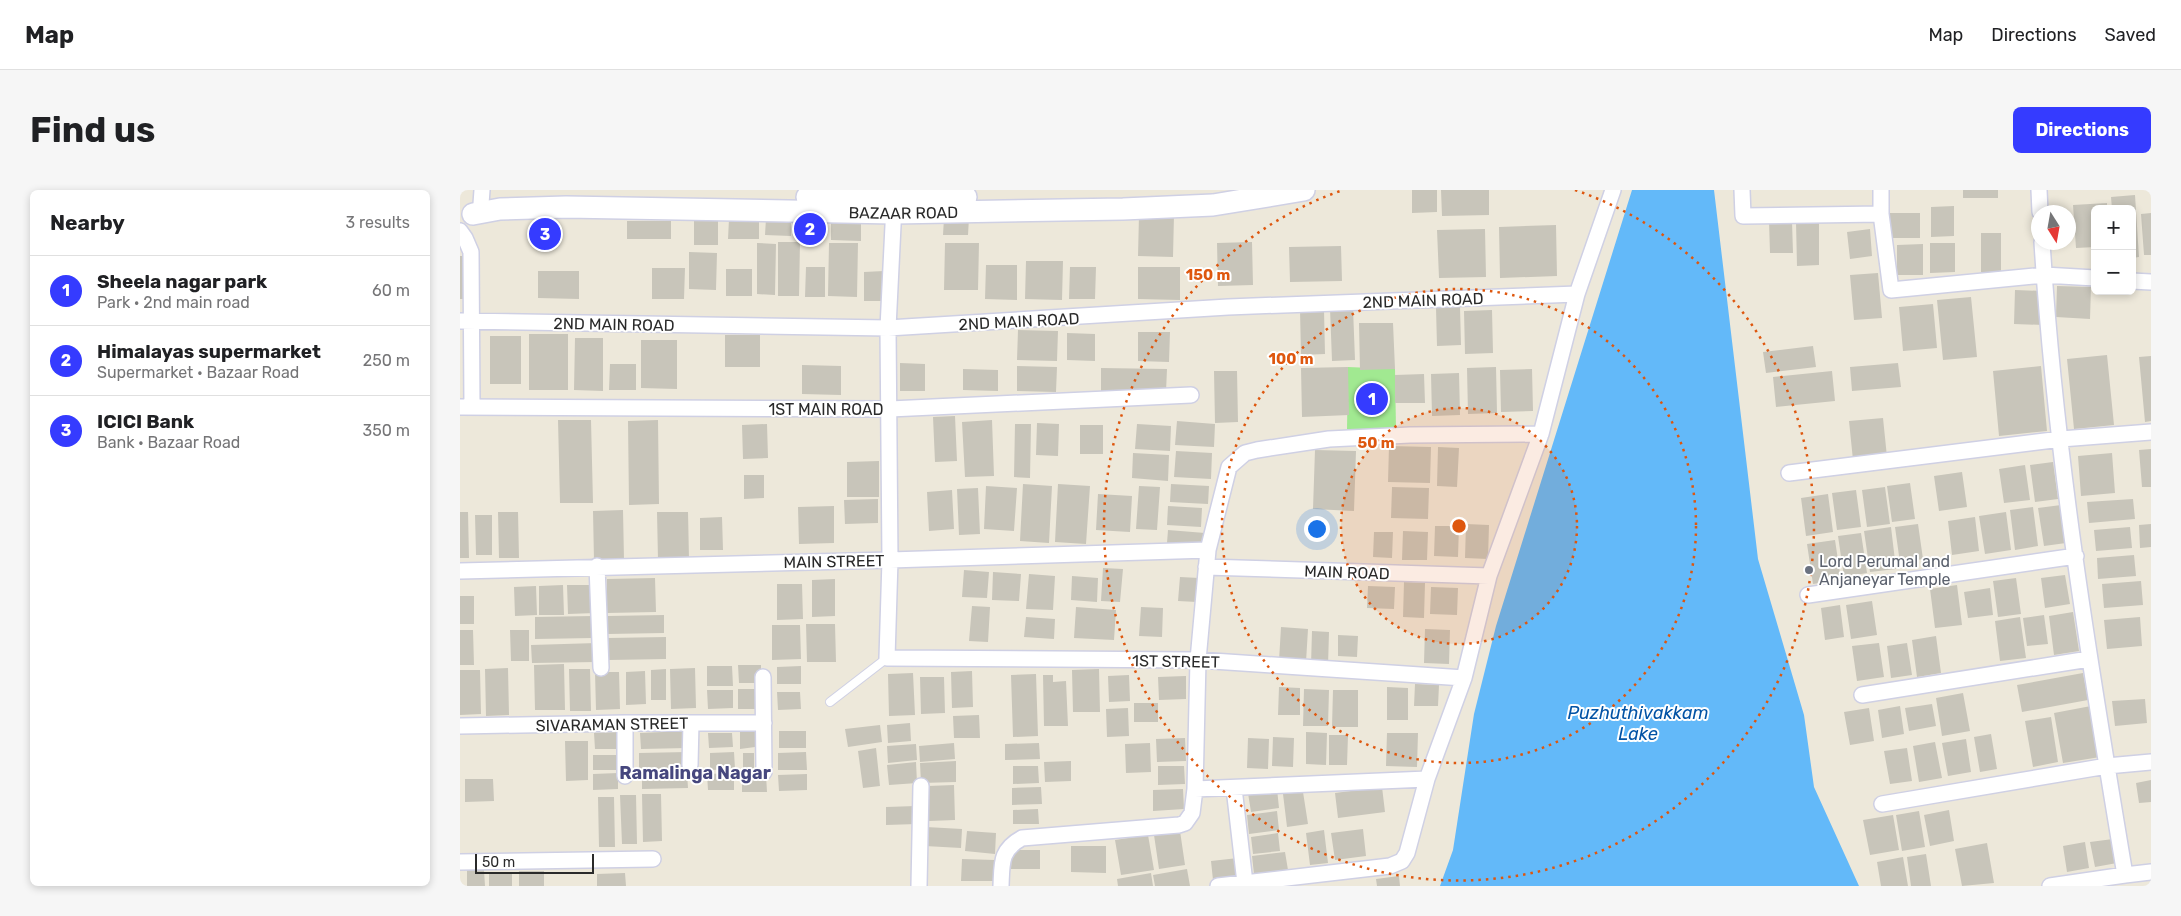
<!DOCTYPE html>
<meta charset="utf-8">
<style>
:root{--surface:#fff;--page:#f6f6f6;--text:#202124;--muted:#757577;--line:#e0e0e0;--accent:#353bff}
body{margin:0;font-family:Rubik,sans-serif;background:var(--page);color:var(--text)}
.controls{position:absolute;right:15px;top:15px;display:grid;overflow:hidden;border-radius:8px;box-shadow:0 2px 8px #0003}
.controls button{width:45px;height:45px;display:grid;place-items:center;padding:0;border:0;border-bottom:1px solid var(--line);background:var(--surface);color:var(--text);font:25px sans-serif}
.compass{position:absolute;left:1571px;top:15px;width:45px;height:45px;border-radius:50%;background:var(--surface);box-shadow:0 2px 8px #0003;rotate:169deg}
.scale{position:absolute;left:15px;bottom:12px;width:119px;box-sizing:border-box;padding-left:5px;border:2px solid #2a2a2a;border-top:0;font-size:14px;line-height:18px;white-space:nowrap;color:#2a2a2a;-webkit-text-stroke:4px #fff;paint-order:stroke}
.you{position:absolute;left:856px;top:338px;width:18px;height:18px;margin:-12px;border:4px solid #fff;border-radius:50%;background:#1a73e8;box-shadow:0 0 0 8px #1a73e833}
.badge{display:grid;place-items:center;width:32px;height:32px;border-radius:50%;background:var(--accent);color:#fff;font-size:16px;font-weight:700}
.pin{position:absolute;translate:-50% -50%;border:2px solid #fff;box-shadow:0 1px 5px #0006}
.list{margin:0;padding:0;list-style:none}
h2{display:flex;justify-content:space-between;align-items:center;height:65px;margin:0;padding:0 20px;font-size:21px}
h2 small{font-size:16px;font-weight:400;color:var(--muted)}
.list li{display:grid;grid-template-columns:32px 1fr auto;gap:15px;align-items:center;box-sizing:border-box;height:70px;padding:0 20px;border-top:1px solid var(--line)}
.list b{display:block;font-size:19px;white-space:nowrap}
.list p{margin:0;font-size:16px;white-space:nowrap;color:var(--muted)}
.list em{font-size:16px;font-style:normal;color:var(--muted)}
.map{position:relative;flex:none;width:1691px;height:696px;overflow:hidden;border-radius:8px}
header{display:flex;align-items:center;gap:30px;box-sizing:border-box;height:70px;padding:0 25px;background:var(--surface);border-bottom:1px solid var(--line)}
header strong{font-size:24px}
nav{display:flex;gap:28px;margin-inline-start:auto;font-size:18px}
.intro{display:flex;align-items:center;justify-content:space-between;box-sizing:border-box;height:120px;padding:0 30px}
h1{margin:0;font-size:35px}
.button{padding:12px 22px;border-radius:8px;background:var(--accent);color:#fff;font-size:18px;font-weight:700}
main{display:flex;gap:30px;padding:0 30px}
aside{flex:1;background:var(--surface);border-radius:8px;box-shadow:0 2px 8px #0003}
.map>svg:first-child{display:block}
</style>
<header>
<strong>Map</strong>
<nav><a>Map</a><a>Directions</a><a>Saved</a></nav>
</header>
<div class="intro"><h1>Find us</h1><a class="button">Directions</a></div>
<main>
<aside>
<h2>Nearby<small>3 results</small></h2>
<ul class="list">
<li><span class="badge">1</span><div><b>Sheela nagar park</b><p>Park · 2nd main road</p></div><em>60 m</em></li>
<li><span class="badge">2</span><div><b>Himalayas supermarket</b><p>Supermarket · Bazaar Road</p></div><em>250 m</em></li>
<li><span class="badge">3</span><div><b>ICICI Bank</b><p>Bank · Bazaar Road</p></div><em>350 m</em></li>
</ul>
</aside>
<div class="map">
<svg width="1691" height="696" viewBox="0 0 1691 696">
<rect width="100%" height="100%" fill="#ede8da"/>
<path fill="#a1e991" d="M888,177L935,179L936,240L887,239Z"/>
<path fill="#63b9f9" d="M1172,0H1254L1298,369L1344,525L1354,597L1399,696H980L993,660L1014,524L1036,436Z"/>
<path fill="#c8c5ba" d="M952,0H977V22L952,23Z
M981,0H1029V25L982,26Z
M1503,0H1538V8H1503Z
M1675,5L1679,67L1672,68V19H1652L1651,7Z
M1647,13V19H1635V57L1616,58L1613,15Z
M1494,16V46L1471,47V17Z
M1430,23H1460V48H1430Z
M1691,23V65H1684L1681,24Z
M679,25H714L713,67L678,66Z
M306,28H331V46L305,45Z
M337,28L364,29L363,49H337Z
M484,28H509L508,45H483Z
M269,29H299V49H268Z
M167,31H211V49H167Z
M234,31H258V55H234Z
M371,31H401V51L371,50Z
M1309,31H1332L1333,63H1310Z
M1336,32H1359V75L1337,76Z
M1096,35L1097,86L1040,88L1039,37Z
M1025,39L1026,87L979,88L977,40Z
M1410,39L1412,66L1390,69L1387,42Z
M1521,43H1541V82H1521Z
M318,52H340L339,106H318Z
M792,52L793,95L758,96L757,53Z
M297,53L316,54L315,105L297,104Z
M369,53H398L397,107L368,106Z
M485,53H519L518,100H484Z
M1470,53H1495V82L1470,83Z
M1463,54V85H1437V55Z
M881,56L882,91L830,92L829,57Z
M229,62L257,63L256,100L229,99Z
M0,66H7L6,109H0Z
M566,71H603L602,110L565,109Z
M526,75H557V110L525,109Z
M346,77H365V107H345Z
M610,77H636L635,109H609Z
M678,77H720V110L678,109Z
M192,78H225L224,109H192Z
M266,79H292V106H266Z
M78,81H119V109L78,108Z
M424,81V111H404V82Z
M1418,83L1422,128L1394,130L1390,85Z
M1597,96L1631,97L1630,129L1596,127Z
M1555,100L1584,101L1583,135L1554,134Z
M1511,107L1517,167L1483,170L1477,110Z
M1473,114L1477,158L1443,161L1439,117Z
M1000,117L1001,155L977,156L976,118Z
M870,118H893L895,170L872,171Z
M840,120H864L865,164L841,165Z
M1032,120L1033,163L1005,164L1004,121Z
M899,133H933L935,179L900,180Z
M558,140L598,141L597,171L557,170Z
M678,142H710L709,172L678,171Z
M607,143L635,144V171L607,170Z
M69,144H108V200H69Z
M265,145H300V177H265Z
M30,146H61V194H30Z
M115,148H143V201L114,200Z
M181,150H217V199L181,198Z
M1353,156L1356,177L1306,183L1303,162Z
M1647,165L1654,235L1614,239L1607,169Z
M1691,166V231L1685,232L1679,167Z
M440,173L465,174V201H440Z
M1438,173L1441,197L1392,201L1390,177Z
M150,174H176V200H149Z
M342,175L381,176V205L342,204Z
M557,176L597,177L596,202L557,201Z
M1581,176L1587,241L1539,246L1533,181Z
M888,177L889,225L842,227L841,178Z
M1036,177L1037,223L1008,224L1007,178Z
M641,178L707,179L706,202L641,201Z
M503,179L538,180V201L503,200Z
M1072,179L1073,221L1041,222L1040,180Z
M754,181H777L778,232L755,233Z
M1372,181L1375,211L1316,217L1313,187Z
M999,183L1000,225L972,226L971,184Z
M964,184L965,213H935V185Z
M495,226L497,271L475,272L473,227Z
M1423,228L1427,267L1393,270L1389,231Z
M98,230H131L133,313H100Z
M198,230L199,314L169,315L168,231Z
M532,230L534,286L505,287L502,232Z
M717,231L755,234L754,257L715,255Z
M577,233L599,234L598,266L576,265Z
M307,234L308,268L283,269L282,235Z
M555,234H571L570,288L554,287Z
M677,234L711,236L710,261L675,259Z
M620,235H643V264H620Z
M929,256L971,257L970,293L928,292Z
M978,257L999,258L997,297L977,296Z
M1691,259V297H1682L1679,260Z
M855,260L896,261L894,321L853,319Z
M716,261L752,263L751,289L714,287Z
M673,263L709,265L708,291L672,288Z
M1652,263L1655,303L1621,306L1618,266Z
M419,271V307H387V272Z
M1593,272L1598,309L1575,312L1570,275Z
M1565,275L1570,310L1544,313L1539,279Z
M1502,282L1507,317L1479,321L1474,286Z
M284,285H304V308L284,309Z
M1450,293L1455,329L1432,332L1427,296Z
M563,294L592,296L589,353L560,351Z
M598,294L630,296L626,354L595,352Z
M711,294L749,296L748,314L710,312Z
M526,296L557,298L554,341L524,339Z
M679,296L700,297L697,340L676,339Z
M932,297L969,298L968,329L931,328Z
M1425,297L1430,334L1407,337L1402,300Z
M518,298L520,344L499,345L497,299Z
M492,300L494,339L469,341L467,302Z
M1396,300L1401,337L1377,340L1372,303Z
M638,304L672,306L670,342L636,340Z
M1368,304L1373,342L1346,346L1341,308Z
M418,309V333L385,334L384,310Z
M1673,309L1675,329L1629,333L1627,312Z
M1601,315L1606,353L1584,356L1578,318Z
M374,316V353L339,354L338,317Z
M708,316L742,318L741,337L707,335Z
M1573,317L1578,356L1555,360L1550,320Z
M163,320L164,370L134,371L133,321Z
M0,322H8L9,368H0Z
M38,322H58L59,368H39Z
M197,322H228L229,369L198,370Z
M1546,322L1551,360L1525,364L1519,326Z
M15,325H32V365H16Z
M262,327L263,360H240V328Z
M1515,327L1519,361L1492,365L1488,331Z
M1006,334L1029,335L1028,369L1005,368Z
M1458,334L1463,369L1440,373L1435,337Z
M1691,334V357L1680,358L1679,335Z
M975,336H999L998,367L974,366Z
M1431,337L1436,379L1410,382L1404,341Z
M1670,337L1672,358L1636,361L1634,340Z
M708,340L745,343L744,355L707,353Z
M943,341L968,342L967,370H942Z
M914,342H933L932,368L913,367Z
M1401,343L1407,383L1384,387L1378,346Z
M1375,350L1381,390L1353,394L1347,354Z
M1674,365L1676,386L1638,389L1637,368Z
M643,378L663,379L660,412L641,411Z
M504,380L529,382L527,408L502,407Z
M533,382L561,384L559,411L532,410Z
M569,384L595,386L593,420L566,419Z
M1605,385L1610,414L1585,418L1581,388Z
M612,386L638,388L637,412L611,410Z
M720,387L739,388L737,412L718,411Z
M195,388L196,422L147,423V389Z
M1556,388L1561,424L1538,427L1533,391Z
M375,389V426L352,427V390Z
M1681,391L1683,415L1644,418L1642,394Z
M944,392L965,393L964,428L943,427Z
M317,394H342L343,429L317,430Z
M103,395L104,425H79V396Z
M107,395H134L135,423L108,424Z
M1497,395L1502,435L1475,438L1470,399Z
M76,396L77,425L55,426L54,397Z
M908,396L935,397L934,419L907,418Z
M971,397L998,398L997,425L970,424Z
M1530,398L1533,425L1508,428L1504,402Z
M0,406H14V434H0Z
M1412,411L1417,445L1391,449L1386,415Z
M1380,415L1384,447L1365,450L1361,418Z
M512,416L530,417L528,452L509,451Z
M616,417L656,420L654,450L614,448Z
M681,417L703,418L702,447L679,446Z
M1613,422L1619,461L1594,465L1589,426Z
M204,425V443L148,444V426Z
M1584,425L1588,454L1567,456L1563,428Z
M133,426V448L75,449V427Z
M566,427L595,429L594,449L564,447Z
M1560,427L1566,468L1540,471L1535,431Z
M1680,427L1682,456L1647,459L1644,430Z
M346,434H375L376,472H347Z
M312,435H340L341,469L312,470Z
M821,437L848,439L846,472L819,471Z
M965,439L990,440L989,474L964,473Z
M0,440H13L14,475H0Z
M50,440H69V471H51Z
M852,441L869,442L868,476L851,475Z
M878,445L898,446L897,467L878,466Z
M1476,446L1481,483L1457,487L1452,450Z
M206,447V469L149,470L148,448Z
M137,453V472L72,473L71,455Z
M1419,453L1424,487L1397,491L1392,456Z
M1447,453L1452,485L1431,488L1427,456Z
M104,474L105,520H75L74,475Z
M278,475H301V493H279Z
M247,476H272L273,496H247Z
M341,476V494H317V477Z
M48,478L49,525L26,526L25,479Z
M235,478L236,518L211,519L210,479Z
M109,479H130L131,521H110Z
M206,479V510H191V480Z
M639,479L640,522H613L612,480Z
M0,480H20L21,524L0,525Z
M185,481L186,514L166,515V482Z
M512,481L513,517L492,518L491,482Z
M135,482H159L160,519L136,520Z
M453,483L455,525L429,526L428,484Z
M1623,483L1628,510L1562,522L1557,495Z
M576,484L578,546L553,547L551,485Z
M583,485H593V492L606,491L608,536H584Z
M669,485L670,511L649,512L648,486Z
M726,486V509L699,510L698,487Z
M460,487H484L485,523L461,524Z
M955,494L979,495L978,516H954Z
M819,497L840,498V525H818Z
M927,497L948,498V530H927Z
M278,499H301V519H278Z
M844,499L869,500L868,536H843Z
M247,500H273V518L248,519Z
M873,500H898V537H872Z
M317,502H340L341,519L318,520Z
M1503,503L1510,541L1482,546L1476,508Z
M1685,509L1687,533L1655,536L1652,511Z
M674,513H698V532H674Z
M1472,514L1476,536L1449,541L1445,518Z
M1440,516L1444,544L1422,548L1418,520Z
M1631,516L1640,567L1603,573L1594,523Z
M668,518L669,546L647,547L646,519Z
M1409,518L1414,551L1390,555L1384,522Z
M519,525L520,548H494L493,526Z
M1591,527L1598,572L1573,577L1565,531Z
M450,533L451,551L428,553L427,535Z
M420,535L422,552L388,557L385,539Z
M295,540V557L280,559V541Z
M226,541L227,558L181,559L180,543Z
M319,541H346V558H319Z
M159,542V559H135L134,543Z
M846,542L867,543L866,575L846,574Z
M248,543H272L273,557L249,558Z
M927,543H958L957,577L926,576Z
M1531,544L1537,579L1520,582L1514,547Z
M869,545H888L887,575H869Z
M813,547L834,548L833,577L812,576Z
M725,548L726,571L697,572L696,549Z
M788,548L809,549L808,579L787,578Z
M1506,549L1511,582L1488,586L1482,553Z
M105,551H128V590L106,591Z
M1475,552L1482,588L1459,592L1453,556Z
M494,553L495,569L460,572L459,556Z
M579,553L580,569L545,570V554Z
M690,553L691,582L666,583L665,554Z
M456,554L457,570L428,573L427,556Z
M416,558L420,596L403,598L398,561Z
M1447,558L1452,591L1430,594L1424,561Z
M227,562V579L179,580V563Z
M274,562L275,579L250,580V563Z
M346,562L347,580H318V563Z
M283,563H294V579L283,581Z
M133,565H158V580H133Z
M496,571V592L461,593L460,573Z
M611,571V591L585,592L584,572Z
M456,572L457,593L429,595L427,575Z
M553,576H578L579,593L553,594Z
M698,576H724L725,594L698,595Z
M158,583V599L133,600V584Z
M227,583L228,598L182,599V584Z
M274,583V600H248L247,584Z
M347,584V600L319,601L318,585Z
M282,585H306L307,602H282Z
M5,589H33L34,611L5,612Z
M1691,590V612L1679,613L1676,593Z
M494,595L495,630L469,631L468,596Z
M581,597L582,614L552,615V598Z
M922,597L925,622L878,628L875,603Z
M723,599L724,619L693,621V600Z
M817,599L819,618L791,622L788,603Z
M843,602L848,634L827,637L823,604Z
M182,604H201L202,651L183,652Z
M160,605H176L177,654H162Z
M138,607H154L155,657H139Z
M456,616L457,634L426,635V617Z
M578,619L579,634H553V620Z
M1489,620L1494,651L1470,656L1464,625Z
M817,621L819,640L789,644L787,625Z
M1459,621L1465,657L1442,661L1436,625Z
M1433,625L1439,660L1410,665L1403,630Z
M466,637L502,639L501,658L465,656Z
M903,639L906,666L875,670L871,643Z
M864,640L868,673L850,675L846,643Z
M507,641L536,643L535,664L505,661Z
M720,641L725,675L699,679L694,645Z
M818,643L820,661L793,664L791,647Z
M688,645L694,680L661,685L655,650Z
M1653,649L1657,673L1635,677L1630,652Z
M1625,652L1629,678L1607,682L1603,656Z
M1527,653L1534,693L1502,696L1495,659Z
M611,656H646V683L611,682Z
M552,660H580V679H551Z
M825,662L828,680L794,684L792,666Z
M1466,664L1471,696H1451L1447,667Z
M1443,667L1448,696H1421L1417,672Z
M778,668L781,686L753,690L751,671Z
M502,669L535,670L534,691H501Z
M727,679L730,696H695L693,685Z
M7,680H24L25,696H7Z
M59,681H84V696H59Z
M29,683H52V696H29Z
M165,683L166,696H137V684Z
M691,683L693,696H658L657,689Z
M939,686L940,696H917L916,689Z"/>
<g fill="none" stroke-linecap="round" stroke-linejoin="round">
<defs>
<path id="service" d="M370,512L427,468"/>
<path id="minor" d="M1282,0L1283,26L1421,24L1431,100L1584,85L1635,88
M1579,0L1580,22
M21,14L22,0
M434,15L428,138L430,370L427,468L738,470L1004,488
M1421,24V0
M0,41L5,48L11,62L12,217
M1582,52C1595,265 1630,476 1665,685L1590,696
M1672,91L1691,92
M0,131L428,138L768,117L1117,104
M0,217L430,219L731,205
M1329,283L1601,249L1691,242
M137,376L141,478
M746,377L1029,386
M0,381L430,370L748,360
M1348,405L1616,366
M303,487L304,582
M1402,505L1629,469
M0,536L165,533H304
M230,575L231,533
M165,586V533
M774,598L785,693
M735,599L967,589
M1422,614L1647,576L1691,572
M0,672L193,669
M1665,685L1691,682
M459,696L461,596
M541,696C542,673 540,660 562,648L719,635L725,633L732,623L735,599L738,470L748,360L769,277L785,263L797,260L869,249L950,245L1081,244
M758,696L930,676L942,671L947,663L967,589L1004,488L1029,386L1081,244L1117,104L1153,0"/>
<g id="secondary">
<path d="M347,7H506"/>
<path id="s1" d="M13,24L40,19L106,17L434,23L663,19L753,15L844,0"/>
</g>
</defs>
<use href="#service" stroke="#cfd0e4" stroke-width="10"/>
<use href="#minor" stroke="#cfd0e4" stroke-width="18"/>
<use href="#secondary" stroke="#cfd0e4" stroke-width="24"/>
<use href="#service" stroke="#fff" stroke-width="8"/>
<use href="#minor" stroke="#fff" stroke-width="15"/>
<use href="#secondary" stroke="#fff" stroke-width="21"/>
</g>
<circle cx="999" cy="336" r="118" fill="#de570e" fill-opacity=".12"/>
<g fill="none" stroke="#de570e" stroke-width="2.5" stroke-dasharray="2.5 5">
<circle cx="999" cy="336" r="118"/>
<circle cx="999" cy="336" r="237"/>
<path d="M1115 0A355 355 0 1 1 883 0"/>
</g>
<circle fill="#6b7280" stroke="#fff" stroke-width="2" cx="1349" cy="380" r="5"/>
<g text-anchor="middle" stroke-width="4" stroke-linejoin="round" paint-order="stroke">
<g font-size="16" fill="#2a2a2a" stroke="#fff">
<text dy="6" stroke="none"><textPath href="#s1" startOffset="431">BAZAAR ROAD</textPath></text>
<text transform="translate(963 110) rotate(-2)" y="6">2ND MAIN ROAD</text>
<text transform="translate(559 131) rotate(-3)" y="6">2ND MAIN ROAD</text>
<text transform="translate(154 134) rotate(1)" y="6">2ND MAIN ROAD</text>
<text x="366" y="225">1ST MAIN ROAD</text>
<text transform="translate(374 371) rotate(-1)" y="6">MAIN STREET</text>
<text transform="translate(887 382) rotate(2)" y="6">MAIN ROAD</text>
<text transform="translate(716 471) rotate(1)" y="6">1ST STREET</text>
<text transform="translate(152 534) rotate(-1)" y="6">SIVARAMAN STREET</text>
</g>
<g font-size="16" fill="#5b616d" stroke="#fff" text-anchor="start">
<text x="1359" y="377">Lord Perumal and<tspan x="1359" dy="18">Anjaneyar Temple</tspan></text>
</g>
<g font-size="18" font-style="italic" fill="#0253a5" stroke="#fff">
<text x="1178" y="529">Puzhuthivakkam<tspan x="1178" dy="21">Lake</tspan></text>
</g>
<g font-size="18" font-weight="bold" fill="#46477e" stroke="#fff">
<text x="235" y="589">Ramalinga Nagar</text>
</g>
</g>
<circle cx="999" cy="336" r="8" fill="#de570e" stroke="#fff" stroke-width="2.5"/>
<g font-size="15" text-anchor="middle" font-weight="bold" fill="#de570e" stroke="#fff" stroke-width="4" stroke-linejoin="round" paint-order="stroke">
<text x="748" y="90">150 m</text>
<text x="831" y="174">100 m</text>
<text x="916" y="258">50 m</text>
</g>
</svg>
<div class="controls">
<button>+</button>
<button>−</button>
</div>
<svg class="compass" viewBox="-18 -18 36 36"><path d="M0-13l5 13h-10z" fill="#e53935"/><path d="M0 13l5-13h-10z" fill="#757577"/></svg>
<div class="scale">50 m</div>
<div class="you"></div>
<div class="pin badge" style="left:912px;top:209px">1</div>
<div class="pin badge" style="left:350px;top:39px">2</div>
<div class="pin badge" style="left:85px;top:44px">3</div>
</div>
</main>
